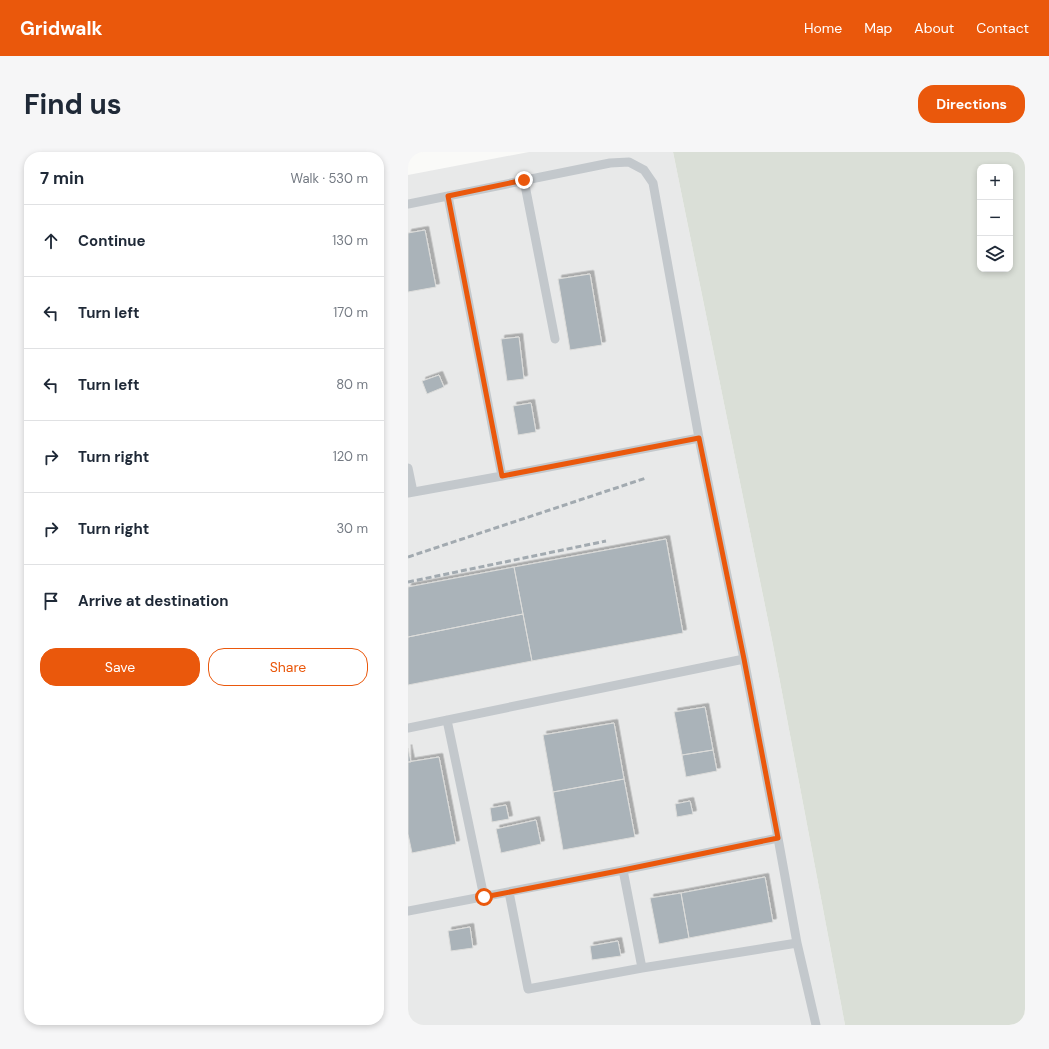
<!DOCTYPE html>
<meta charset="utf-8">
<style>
:root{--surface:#fff;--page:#f6f6f7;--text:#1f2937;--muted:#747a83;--line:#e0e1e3;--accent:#ea580c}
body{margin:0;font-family:"DM Sans",sans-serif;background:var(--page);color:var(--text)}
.controls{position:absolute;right:12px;top:12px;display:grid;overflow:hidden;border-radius:8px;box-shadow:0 2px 6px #0003}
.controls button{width:36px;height:36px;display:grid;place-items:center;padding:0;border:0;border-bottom:1px solid var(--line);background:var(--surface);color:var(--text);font:20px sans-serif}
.stop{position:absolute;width:12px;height:12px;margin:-9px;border:3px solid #ea580c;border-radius:50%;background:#fff}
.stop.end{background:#ea580c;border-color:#fff;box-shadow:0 1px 4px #0008}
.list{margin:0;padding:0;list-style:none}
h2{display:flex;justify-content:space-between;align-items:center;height:52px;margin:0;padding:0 16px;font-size:17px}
h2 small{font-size:13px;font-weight:400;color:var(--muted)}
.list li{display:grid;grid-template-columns:26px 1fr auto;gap:12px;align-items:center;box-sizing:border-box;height:72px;padding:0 16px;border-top:1px solid var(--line)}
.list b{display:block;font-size:15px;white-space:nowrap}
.list em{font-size:13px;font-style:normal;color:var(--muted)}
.actions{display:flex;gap:8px;padding:12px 16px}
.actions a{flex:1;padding:9px 0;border:1px solid var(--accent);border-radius:16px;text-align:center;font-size:14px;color:var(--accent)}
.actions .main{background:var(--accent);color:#fff}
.icon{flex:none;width:22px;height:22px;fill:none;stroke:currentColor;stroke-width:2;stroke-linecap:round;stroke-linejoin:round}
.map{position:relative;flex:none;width:617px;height:873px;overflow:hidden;border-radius:16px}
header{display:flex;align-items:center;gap:24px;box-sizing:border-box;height:56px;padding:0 20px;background:var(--accent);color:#fff}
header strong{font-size:19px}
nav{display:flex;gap:22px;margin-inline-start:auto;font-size:14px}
.intro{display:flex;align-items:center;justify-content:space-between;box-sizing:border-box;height:96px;padding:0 24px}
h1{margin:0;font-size:28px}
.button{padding:10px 18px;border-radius:16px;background:var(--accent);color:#fff;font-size:14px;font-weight:700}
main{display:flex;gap:24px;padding:0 24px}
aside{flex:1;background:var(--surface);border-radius:16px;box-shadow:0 2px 6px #0003}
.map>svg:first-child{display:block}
</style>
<header>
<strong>Gridwalk</strong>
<nav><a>Home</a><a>Map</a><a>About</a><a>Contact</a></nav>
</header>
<div class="intro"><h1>Find us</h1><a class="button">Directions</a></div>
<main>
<aside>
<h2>7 min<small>Walk · 530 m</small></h2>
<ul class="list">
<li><svg class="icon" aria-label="ahead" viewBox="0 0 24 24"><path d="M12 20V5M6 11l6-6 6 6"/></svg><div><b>Continue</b></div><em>130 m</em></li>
<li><svg class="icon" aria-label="left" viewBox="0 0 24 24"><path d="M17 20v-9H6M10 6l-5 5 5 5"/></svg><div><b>Turn left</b></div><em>170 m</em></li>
<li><svg class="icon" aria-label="left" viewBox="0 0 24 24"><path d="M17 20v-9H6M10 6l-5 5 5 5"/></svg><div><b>Turn left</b></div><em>80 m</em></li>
<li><svg class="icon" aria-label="right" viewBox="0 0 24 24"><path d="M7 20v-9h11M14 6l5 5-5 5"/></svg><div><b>Turn right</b></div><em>120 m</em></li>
<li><svg class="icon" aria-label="right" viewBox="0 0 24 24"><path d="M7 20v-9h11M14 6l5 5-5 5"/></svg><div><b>Turn right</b></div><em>30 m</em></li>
<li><svg class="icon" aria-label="arrive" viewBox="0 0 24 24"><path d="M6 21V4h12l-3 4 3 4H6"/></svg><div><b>Arrive at destination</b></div></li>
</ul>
<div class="actions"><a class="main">Save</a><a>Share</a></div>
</aside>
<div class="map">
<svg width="617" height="873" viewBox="0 0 617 873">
<defs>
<filter id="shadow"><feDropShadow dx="3.5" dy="-3.5" stdDeviation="0" flood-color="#0004"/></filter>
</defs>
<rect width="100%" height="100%" fill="#fafaf8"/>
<path fill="#e8e9e9" d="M121,0H265L365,493L437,873H0V23Z"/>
<path fill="#dadfd7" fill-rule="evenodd" d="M265,0H617V873H437L365,493ZM572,15H602V117H572Z"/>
<path fill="#aab3b9" stroke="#dcdcda" filter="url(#shadow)" d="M17,78L28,135L0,140V81Z
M182,122L194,193L162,198L150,127Z
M111,185L116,227L99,229L93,187Z
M31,223L36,235L19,242L14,229Z
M123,251L128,280L110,283L105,254Z
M258,387L275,481L124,509L106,415Z
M106,415L115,462L0,485V435Z
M115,462L124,509L0,533V485Z
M297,555L305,598L274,603L266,560Z
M206,571L216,627L145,640L135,583Z
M0,596L3,610H0Z
M305,598L309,619L278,625L274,603Z
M31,605L48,692L4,701L0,682V610Z
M216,627L227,685L155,698L145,640Z
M282,649L285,662L269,665L267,652Z
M98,653L101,667L84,670L82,656Z
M128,668L133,692L93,701L88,677Z
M357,725L365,770L281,786L273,741Z
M273,741L281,786L251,792L242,746Z
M62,775L65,796L43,799L40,779Z
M210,789L213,804L184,808L182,794Z"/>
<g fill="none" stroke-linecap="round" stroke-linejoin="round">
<path stroke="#c3c8cc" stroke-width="9" d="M116,28L147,187
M40,44L94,324
M0,52L202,11L221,10L236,18L245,31L291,286
M0,316L5,340
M0,341L94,324L291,286L336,507L370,686L215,718L0,759
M39,568L76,745
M0,576L336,507
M215,718L234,816L389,791L370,686
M101,740L120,837L234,816
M389,791L408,873"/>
<path stroke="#a2aab0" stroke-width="3" stroke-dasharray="6 3" stroke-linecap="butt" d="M0,405L238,326
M0,430L198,389"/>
</g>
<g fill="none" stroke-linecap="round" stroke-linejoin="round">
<path stroke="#ea580c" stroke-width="5" d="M76,745L215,718L370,686L336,507L291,286L94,324L40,44L116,28"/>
</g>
</svg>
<div class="controls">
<button>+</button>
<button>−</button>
<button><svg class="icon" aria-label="layers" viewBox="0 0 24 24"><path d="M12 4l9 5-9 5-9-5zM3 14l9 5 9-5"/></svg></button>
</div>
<div class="stop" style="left:76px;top:745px"></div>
<div class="stop end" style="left:116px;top:28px"></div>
</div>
</main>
